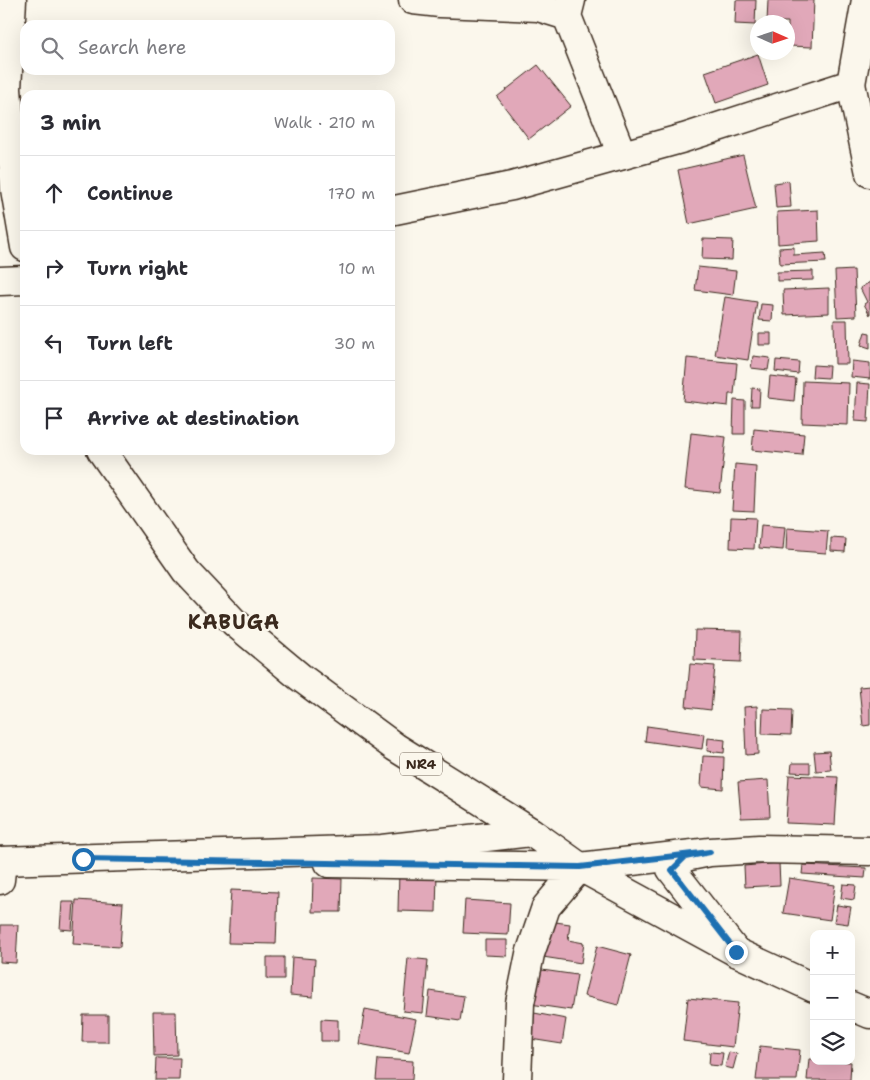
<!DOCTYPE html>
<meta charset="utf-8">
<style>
:root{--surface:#fff;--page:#f7f7f7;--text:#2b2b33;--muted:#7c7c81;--line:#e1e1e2}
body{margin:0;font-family:"Shantell Sans",sans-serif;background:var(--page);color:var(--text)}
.controls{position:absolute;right:15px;bottom:15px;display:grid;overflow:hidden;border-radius:10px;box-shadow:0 5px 20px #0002}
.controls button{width:45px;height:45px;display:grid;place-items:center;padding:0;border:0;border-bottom:1px solid var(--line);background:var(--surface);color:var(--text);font:25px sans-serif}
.compass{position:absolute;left:750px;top:15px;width:45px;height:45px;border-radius:50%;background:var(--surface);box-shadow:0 5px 20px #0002;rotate:93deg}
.stop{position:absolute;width:15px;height:15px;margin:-11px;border:4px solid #1f6fb2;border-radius:50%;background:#fff}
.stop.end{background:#1f6fb2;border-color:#fff;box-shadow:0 1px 5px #0008}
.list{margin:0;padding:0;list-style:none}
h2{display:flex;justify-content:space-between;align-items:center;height:65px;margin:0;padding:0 20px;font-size:21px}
h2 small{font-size:16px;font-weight:400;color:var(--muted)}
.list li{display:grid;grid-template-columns:32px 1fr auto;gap:15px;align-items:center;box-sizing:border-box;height:75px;padding:0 20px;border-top:1px solid var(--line)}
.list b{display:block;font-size:19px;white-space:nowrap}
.list em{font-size:16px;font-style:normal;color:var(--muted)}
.icon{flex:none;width:28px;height:28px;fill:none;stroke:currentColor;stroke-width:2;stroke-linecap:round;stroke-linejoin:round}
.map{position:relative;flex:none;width:870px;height:1080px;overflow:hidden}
.search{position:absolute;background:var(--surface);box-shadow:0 5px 20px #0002;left:20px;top:20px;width:375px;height:55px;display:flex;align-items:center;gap:12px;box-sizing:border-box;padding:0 18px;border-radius:15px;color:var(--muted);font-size:19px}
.panel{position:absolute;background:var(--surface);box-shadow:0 5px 20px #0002;left:20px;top:90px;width:375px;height:365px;border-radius:15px}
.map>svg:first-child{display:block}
</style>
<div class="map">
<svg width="870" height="1080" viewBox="0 0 870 1080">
<rect width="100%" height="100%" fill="#fbf7ec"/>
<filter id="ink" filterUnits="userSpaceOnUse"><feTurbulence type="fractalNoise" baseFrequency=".02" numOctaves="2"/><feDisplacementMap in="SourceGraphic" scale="10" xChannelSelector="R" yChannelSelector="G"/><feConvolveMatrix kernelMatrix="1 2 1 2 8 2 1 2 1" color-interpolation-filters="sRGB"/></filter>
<g filter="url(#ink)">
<path fill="#e1a8b9" stroke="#3b2a1e" d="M736,0H756L755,25L735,24Z
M768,0H814L812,47L788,46V22H767Z
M758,54L768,85L716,103L705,72Z
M538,65L571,106L529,139L497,97Z
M743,155L756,209L689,224L678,170Z
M789,181L791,207L776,208L774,183Z
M818,210L819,241L778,244L777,212Z
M703,239L733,240L732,260L702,259Z
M794,247V255L825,253L826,262L780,264L779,248Z
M698,267L736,271L733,295L695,290Z
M854,270L856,316L837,317L835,271Z
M813,271V280L777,281V272Z
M870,282V315L864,304L867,302L860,288Z
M829,288V313L784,315L783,290Z
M725,297L757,302L748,360L715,355Z
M761,304L773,305L772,321L759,320Z
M834,320H847L848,364H835Z
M865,332L870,333V348L861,345Z
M759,333H771V345H759Z
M753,356L770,358L768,370L751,368Z
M687,358L737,363L734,394H729L728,406L683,401Z
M776,360L799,362L798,374L775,371Z
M852,361L870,363V379L851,377Z
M813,365L829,366L828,378L812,377Z
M770,376L796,379L794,401L768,398Z
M803,381L849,383L848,425L802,423Z
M857,383L870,384L868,422L855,421Z
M752,388L760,389L759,406H751Z
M734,400L745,401V434H733Z
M754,429L804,434L802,455L752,450Z
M691,433L726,437L720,493L685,489Z
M735,464L756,466L754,511L732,510Z
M731,517L756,518L754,549L730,548Z
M761,525L785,527L783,550L759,548Z
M787,528L828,531L826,553L786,550Z
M831,538L846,539L845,552L831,551Z
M695,630L742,631L741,662L694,660Z
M690,664L715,666L711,710L686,707Z
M870,686V725L863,726L859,687Z
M757,706L758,754L746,755L744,707Z
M763,709L792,710L791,735L762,734Z
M647,726L704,734L702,749L645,741Z
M708,738L725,740L724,753L707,751Z
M829,751L831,770L816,771L814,752Z
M703,756L724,757L723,789L701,787Z
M792,763H810V773L791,772Z
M789,775L838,777L835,825L786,823Z
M768,780L770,817L741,818L738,782Z
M779,863L780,885L745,887L744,866Z
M803,865L866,868L865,878L802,874Z
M399,871L437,873L436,912L398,911Z
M313,878L342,879L341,912H312Z
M789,878L835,885L830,920L783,913Z
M843,884L856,885L854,900L841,898Z
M231,890L278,892L276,944L228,943Z
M76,900L123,903L120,947L73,944Z
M465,900L510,903L508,935L463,933Z
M62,902H74L72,930L60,929Z
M837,905L851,907L848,924L834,922Z
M548,921L570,924L568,940L584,943L581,963L543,957Z
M1,925H18L16,963L0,962Z
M485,940H507V956L485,955Z
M597,946L631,955L618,1005L584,996Z
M267,957H284V979H267Z
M292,957L315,959L313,997L290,995Z
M408,958L428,960L423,1013L403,1011Z
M535,969L577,975L571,1010L530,1004Z
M430,991L464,996L460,1021L427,1016Z
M688,998L738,1003L733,1047L683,1041Z
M365,1009L416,1019L409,1053L359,1044Z
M153,1012H176L177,1055L154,1056Z
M529,1012L566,1019L562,1044L524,1038Z
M83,1015H108V1042H82Z
M321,1019L338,1020V1041H321Z
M760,1046L800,1050L797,1080H756Z
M710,1052L723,1053L721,1066L709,1065Z
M729,1052L737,1054L733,1069L725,1067Z
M156,1058H180L179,1080H155Z
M378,1059L413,1061L412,1080H376Z
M809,1059H814V1061L851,1062L850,1080H807Z"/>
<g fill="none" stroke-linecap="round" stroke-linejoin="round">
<defs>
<path id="minor" d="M413,0L440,3L538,7L567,16
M571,0L567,16L622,155
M851,84L870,173
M0,281L25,280
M329,863L580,867L710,852
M0,880L2,861
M736,952L671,869L685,857L710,852L759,849L870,851
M517,1080L520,1003L530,954L546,907L580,867"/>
<path id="tertiary" d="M390,211L512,186L684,138L851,84L866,0"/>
<path id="secondary" d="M0,861L382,849L531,832"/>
<path id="trunk" d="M12,0L7,89L15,189L25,247
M101,450L186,571L234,622L300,677L395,747L531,832L580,867L736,952L814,988
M851,1006L870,1014"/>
</defs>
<use href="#minor" stroke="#3b2a1e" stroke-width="31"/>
<use href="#tertiary" stroke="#3b2a1e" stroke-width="31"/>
<use href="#secondary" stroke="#3b2a1e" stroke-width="31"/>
<use href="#trunk" stroke="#3b2a1e" stroke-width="31"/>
<use href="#minor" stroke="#fbf7ec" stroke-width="28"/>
<use href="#tertiary" stroke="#fbf7ec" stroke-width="28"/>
<use href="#secondary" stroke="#fbf7ec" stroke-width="28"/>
<use href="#trunk" stroke="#fbf7ec" stroke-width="28"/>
</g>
</g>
<g fill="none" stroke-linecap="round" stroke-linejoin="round" filter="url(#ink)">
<path stroke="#1f6fb2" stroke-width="6" d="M83,859L580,867L710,852L685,857L672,870L736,952"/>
</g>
<g text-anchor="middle" stroke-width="4.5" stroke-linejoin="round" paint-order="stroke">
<rect fill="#fbf7ec" stroke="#75685c" stroke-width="1" x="400" y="752.5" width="42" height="23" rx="4"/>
<g font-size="14" font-weight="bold" fill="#3b2a1e">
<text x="421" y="769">NR4</text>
</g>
<g font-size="20" font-weight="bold" letter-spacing="1" fill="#3b2a1e" stroke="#fbf7ec">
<text x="234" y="629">KABUGA</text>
</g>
</g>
</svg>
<div class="controls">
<button>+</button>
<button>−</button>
<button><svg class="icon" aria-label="layers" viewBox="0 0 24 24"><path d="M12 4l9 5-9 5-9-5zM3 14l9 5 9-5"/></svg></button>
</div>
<svg class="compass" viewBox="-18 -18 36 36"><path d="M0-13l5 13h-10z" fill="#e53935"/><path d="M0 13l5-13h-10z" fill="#7c7c81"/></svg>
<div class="stop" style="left:83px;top:859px"></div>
<div class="stop end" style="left:736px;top:952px"></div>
<div class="search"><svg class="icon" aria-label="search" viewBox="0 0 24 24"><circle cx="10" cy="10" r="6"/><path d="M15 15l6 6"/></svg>Search here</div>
<section class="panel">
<h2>3 min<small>Walk · 210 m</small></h2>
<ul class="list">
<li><svg class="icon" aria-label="ahead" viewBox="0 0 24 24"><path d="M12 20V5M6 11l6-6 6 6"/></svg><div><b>Continue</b></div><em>170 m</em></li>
<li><svg class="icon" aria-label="right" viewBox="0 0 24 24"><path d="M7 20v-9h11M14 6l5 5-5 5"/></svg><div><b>Turn right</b></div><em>10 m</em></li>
<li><svg class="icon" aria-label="left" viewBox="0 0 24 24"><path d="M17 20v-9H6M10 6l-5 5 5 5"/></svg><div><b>Turn left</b></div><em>30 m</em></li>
<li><svg class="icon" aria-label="arrive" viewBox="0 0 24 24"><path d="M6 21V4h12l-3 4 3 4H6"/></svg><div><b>Arrive at destination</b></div></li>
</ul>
</section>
</div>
